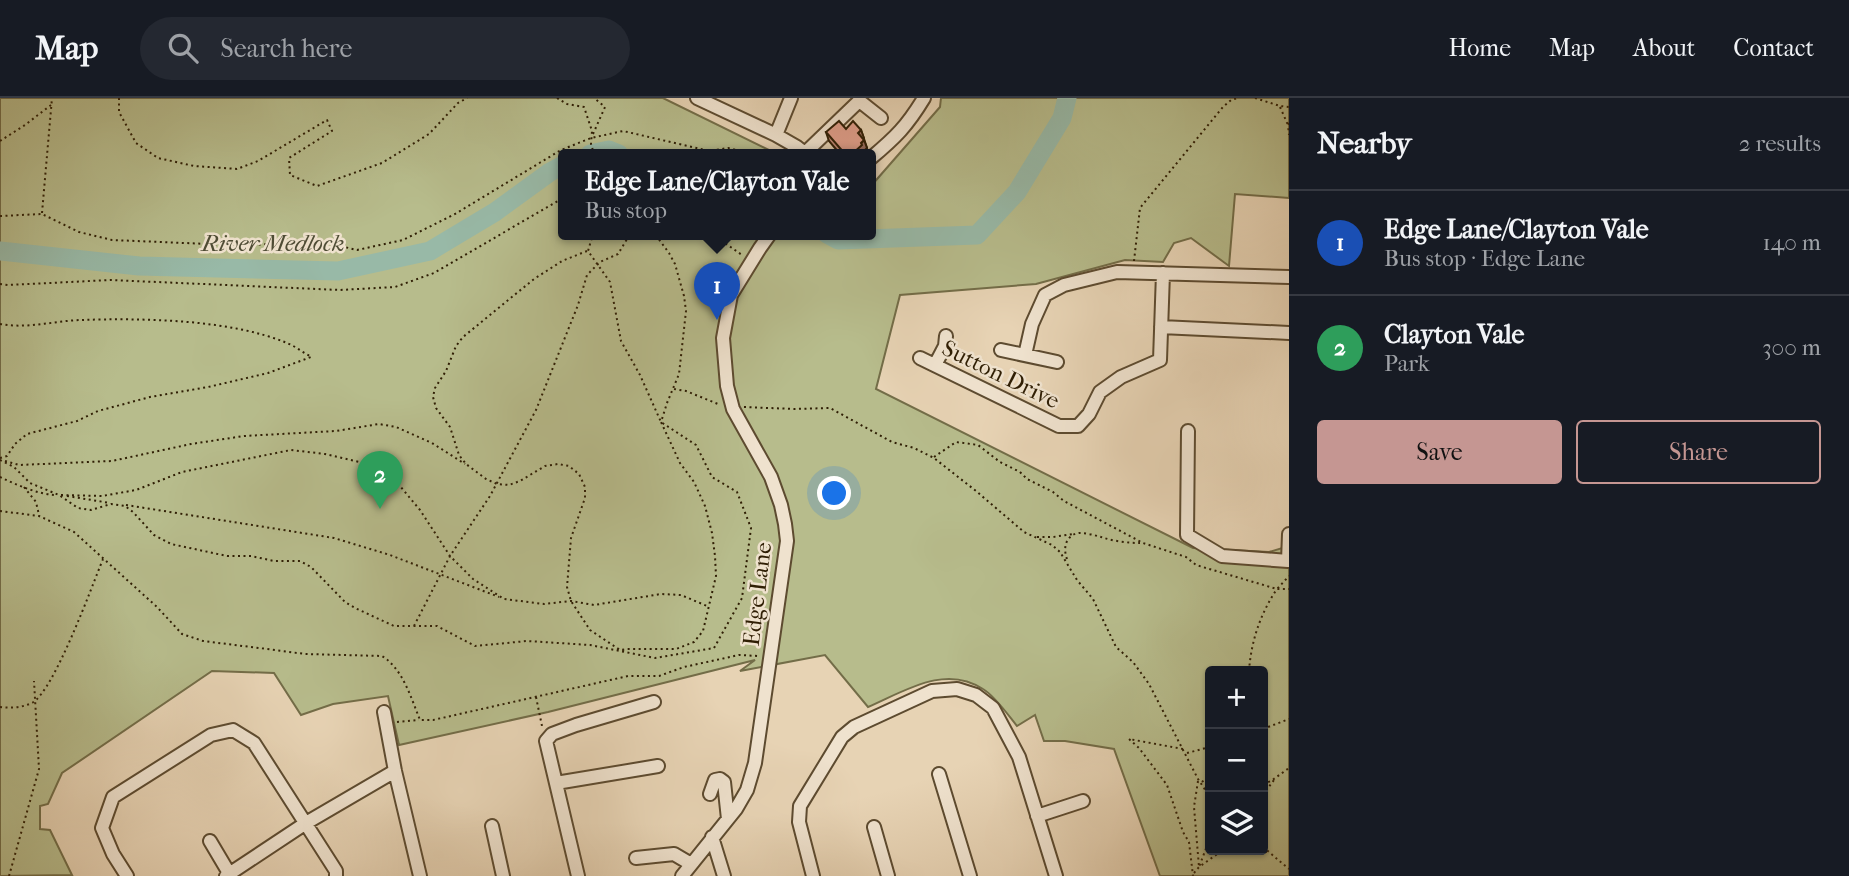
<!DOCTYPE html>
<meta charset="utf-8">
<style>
:root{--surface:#171b24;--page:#242831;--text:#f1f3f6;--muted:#9ea1a6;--line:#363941;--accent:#c59692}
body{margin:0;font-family:"IM FELL French Canon",serif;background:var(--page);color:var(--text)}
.controls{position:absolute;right:21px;bottom:21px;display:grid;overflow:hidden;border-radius:7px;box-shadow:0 2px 5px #0004}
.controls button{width:63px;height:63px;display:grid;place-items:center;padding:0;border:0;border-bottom:2px solid var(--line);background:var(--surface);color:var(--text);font:35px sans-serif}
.you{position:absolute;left:835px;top:396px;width:24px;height:24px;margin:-18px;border:5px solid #fff;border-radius:50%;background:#1a73e8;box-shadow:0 0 0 10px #1a73e833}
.badge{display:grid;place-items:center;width:46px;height:46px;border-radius:50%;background:var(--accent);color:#fff;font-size:23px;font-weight:700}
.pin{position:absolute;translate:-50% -58px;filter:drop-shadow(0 2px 4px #0008)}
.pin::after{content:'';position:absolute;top:37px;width:24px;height:21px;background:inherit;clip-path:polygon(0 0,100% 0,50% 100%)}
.popup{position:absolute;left:558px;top:51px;width:318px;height:91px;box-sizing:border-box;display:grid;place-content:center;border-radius:7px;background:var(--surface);filter:drop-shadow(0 2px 5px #0005);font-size:23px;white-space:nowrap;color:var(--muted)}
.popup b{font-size:26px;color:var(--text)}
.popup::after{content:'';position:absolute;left:50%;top:100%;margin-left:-14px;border:14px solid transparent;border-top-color:var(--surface)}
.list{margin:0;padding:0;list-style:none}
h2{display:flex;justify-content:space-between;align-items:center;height:91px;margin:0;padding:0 28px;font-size:30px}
h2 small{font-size:23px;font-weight:400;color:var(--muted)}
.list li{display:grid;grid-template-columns:46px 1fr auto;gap:21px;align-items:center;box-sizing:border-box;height:105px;padding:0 28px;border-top:2px solid var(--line)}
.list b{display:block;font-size:26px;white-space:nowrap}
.list p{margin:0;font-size:23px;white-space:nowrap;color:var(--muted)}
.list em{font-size:23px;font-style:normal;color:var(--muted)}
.actions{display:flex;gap:14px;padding:21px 28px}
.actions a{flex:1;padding:16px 0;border:2px solid var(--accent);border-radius:7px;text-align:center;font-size:24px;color:var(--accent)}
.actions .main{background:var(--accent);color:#111}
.icon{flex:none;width:38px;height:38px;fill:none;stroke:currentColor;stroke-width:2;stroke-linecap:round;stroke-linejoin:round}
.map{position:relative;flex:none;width:1289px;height:778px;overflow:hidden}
header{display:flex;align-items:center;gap:42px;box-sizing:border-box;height:98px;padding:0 35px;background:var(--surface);border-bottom:2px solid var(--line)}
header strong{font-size:33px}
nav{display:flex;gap:38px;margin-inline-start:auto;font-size:24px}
.search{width:490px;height:63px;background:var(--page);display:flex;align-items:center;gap:18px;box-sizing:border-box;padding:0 24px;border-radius:38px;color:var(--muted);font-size:26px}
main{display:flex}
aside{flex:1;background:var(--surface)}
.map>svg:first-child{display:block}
</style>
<header>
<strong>Map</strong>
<div class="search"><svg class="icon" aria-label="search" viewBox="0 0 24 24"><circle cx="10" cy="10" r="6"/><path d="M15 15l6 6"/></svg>Search here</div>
<nav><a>Home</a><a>Map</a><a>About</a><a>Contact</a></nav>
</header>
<main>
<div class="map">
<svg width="1289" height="778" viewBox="0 0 1289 778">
<rect width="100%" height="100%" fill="#e7d3b4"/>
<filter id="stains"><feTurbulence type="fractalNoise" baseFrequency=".00286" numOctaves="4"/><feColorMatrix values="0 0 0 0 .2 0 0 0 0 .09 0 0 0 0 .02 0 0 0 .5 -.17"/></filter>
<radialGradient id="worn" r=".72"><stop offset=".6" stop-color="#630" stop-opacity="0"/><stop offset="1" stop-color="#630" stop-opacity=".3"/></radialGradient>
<path fill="#b7bc8c" stroke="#736d48" stroke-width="2" fill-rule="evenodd" d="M0,0H663L777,56H563V136H871V88L940,9L941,0H1289V100L1235,96L1229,168L1191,140L1174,145L1163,164L1125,162L1036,186L900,197L876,291L1193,450L1269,454L1289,448V778H1160L1114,651L1065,643H1044L1035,617L1017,628C1008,617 995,598 983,591C945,566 905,593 868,609L825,557L740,573L755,562L548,614L399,647L388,598L333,606L301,617L274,575L212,573L62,675L48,706L40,708V731L50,732L72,777L0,778ZM1210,573H1263V752H1210Z"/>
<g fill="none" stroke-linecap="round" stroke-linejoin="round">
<path stroke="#98b9a7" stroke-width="19" d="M590,56L609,52L619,56
M827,136L838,142L977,137L1017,94L1062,20L1067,0
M0,153L139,168L338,173L430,153L495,114L550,74L563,67"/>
<defs>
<path id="minor" d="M697,0L776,37L797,49L806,56
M776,37L791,0
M805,55L857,5H862L881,20
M871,60C896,39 907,28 924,0
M1161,229L1289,235
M1001,252L1057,264
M1025,257L1032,226L1045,197L1064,187L1117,174L1289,179
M920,260L1059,328H1078L1089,316L1100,294L1121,279L1160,262L1163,175
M935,267L945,248L946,238
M1188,333L1187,437L1222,458L1288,463L1289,436
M384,614L395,673L420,778
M939,676L970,778
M556,685L658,668
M710,696L715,682L720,681L724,684L728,721
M1037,718L1083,703
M492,728L503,778
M874,729L888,778
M712,739L724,778
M210,743L229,775
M636,760L674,756L691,766
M127,778L113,756L102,730L113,699L211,637L233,632L254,645L336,773V778
M226,778L306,725L395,673
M578,778L546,643L552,636L576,627L654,604
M682,778L736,711L747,692L755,665L787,443L785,426L781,407L771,379L733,311L727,288L723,240L731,197L760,150L770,136
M813,778L799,724L800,708L842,639L854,629L932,593L957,591L976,597L993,610L1019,659L1056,778"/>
</defs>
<use href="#minor" stroke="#5d4b30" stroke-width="16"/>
<path stroke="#2f1e04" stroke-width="2" stroke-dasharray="2 3.5" stroke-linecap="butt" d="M119,0V14L136,45L158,60L194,68L237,71L258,63L327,22L332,33L289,60L290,77L317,88L382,65L429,36L458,5L467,0
M557,0L567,6L584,9L592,33L591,46L594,56
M1255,0L1280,8L1289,9
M1280,9L1288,27
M1289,25L1288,27L1289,37
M593,36L605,9L594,0
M0,43L25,27L51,7
M42,115L52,0
M0,118L42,116L79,134L112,142L233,147L328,145L357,152L403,142L455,116L561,52L591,40L623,33L709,53L728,50L752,56
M712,136L742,157
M587,153L562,163L534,181L463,239L456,248L446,273L435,290L433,299L436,310L450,329L459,357L466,366L486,381L497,386L509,387L520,383L545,368L558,366L569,368L579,376L585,389V400L571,440L567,489L571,503L590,532L620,552L627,551H676L694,544L703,533L716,478L715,458L712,435L705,408L694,384L680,365L661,324L667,305L679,276L686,213L684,198L675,166L669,155L655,136
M1134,163L1140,110L1223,9L1231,2L1238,0
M0,186L8,187L111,182L340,192L395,189L434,175L563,100
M0,226C28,231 53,223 80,222C142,220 229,221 287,245C295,248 302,254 310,258
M674,291L686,293L718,306
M744,309L794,311L830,310L892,344L914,350L934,360L976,393L1024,434L1052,447L1060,454L1077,482L1093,501L1116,549L1133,564L1149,586L1198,681L1210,699
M934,359L956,344L978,347L1000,364L1020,374L1027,381L1053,394L1064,403L1143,445L1186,459L1196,467L1277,491L1289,478
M0,360L7,358L15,346L27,336L77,323L98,313L150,299L208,289L268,275L311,259
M0,362L14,369L30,385L59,397L78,410L91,412L111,406L125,408L133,414L154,437L171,446L227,458H251L274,463H300L311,469L345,504L355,510L394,528H437L475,548L527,543L590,547L655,560L714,550L742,500L751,430L737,394L712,379L696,347L661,324L640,277L621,243L610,184L588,153L593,136
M5,363L19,367L112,363L191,346L244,338L336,333L379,326L396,329L432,345L465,366
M0,379C17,387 37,396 55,397
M24,389L36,404L39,417
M61,397L102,398L136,392L182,374L291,352L325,356L385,370L420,412L450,458L473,481L504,501L544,506L571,503L594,507L661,496L681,497L707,508
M67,398L110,405
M126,407L334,440L390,457L499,499
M0,413L39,418L74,434L157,509L182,536L203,543L275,552L305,556L382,558C403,571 411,600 420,622H433L628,578H659L684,569L739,557L758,558
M1037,439H1053L1073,436
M1067,461C1063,451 1065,437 1079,435C1086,435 1094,437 1101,439C1113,443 1127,445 1140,445
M414,528L450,458L490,398L536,312L578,207L587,177L600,164L618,156L630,136
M1249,573C1251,544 1260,516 1277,491H1289
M536,599L542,628
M0,609C11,610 21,610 32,605C54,593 92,488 103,461
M397,624L419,622
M1263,631L1289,621
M1183,651L1129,641L1139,650L1167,687L1183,734L1189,744L1193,778
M1187,655L1210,649
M1198,683L1194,709L1199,769L1210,740
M1202,684L1210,676
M1263,686L1271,683L1289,670
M1263,703L1265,694L1274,682
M1263,749L1289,771
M1249,752L1267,754
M1194,775L1199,769L1223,752
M9,778L39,671L34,583"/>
<use href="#minor" stroke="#efe2ce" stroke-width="12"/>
</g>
<path fill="#bf8776" stroke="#2f1e04" stroke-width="2" d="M846,31L861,32L867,50L865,52V56H840L829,43L826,34Z"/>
<path fill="#9b6e60" stroke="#2f1e04" stroke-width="2" d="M861,32L864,40L861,44L858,35Z
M864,42L867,50L865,52V55L852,56Z"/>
<path fill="#de9d89" stroke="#2f1e04" stroke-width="2" d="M839,23L846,31L853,23L861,32L858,35L864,42L861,45L862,47L852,56H845L826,34Z"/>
<g text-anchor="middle" stroke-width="5" stroke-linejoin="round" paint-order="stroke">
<g font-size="23" fill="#2f1e04" stroke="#efe2ce">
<text transform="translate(1001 276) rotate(26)" y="8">Sutton Drive</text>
<text transform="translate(757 496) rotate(-83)" y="8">Edge Lane</text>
</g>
<g font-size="24" font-style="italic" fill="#4e4c35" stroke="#efe2ce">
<text x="273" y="153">River Medlock</text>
</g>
</g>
<rect width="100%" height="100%" filter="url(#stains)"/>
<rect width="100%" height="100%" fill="url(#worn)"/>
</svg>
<div class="controls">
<button>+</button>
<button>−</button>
<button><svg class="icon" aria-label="layers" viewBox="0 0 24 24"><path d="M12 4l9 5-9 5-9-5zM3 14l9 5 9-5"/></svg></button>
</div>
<div class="you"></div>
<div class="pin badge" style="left:717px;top:222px;background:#1a4fb4">1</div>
<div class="popup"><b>Edge Lane/Clayton Vale</b>Bus stop</div>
<div class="pin badge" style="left:380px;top:411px;background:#2e9e5b">2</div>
</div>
<aside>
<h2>Nearby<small>2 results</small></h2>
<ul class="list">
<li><span class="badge" style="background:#1a4fb4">1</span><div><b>Edge Lane/Clayton Vale</b><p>Bus stop · Edge Lane</p></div><em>140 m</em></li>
<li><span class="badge" style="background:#2e9e5b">2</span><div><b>Clayton Vale</b><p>Park</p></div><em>300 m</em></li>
</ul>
<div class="actions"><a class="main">Save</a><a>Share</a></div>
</aside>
</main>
